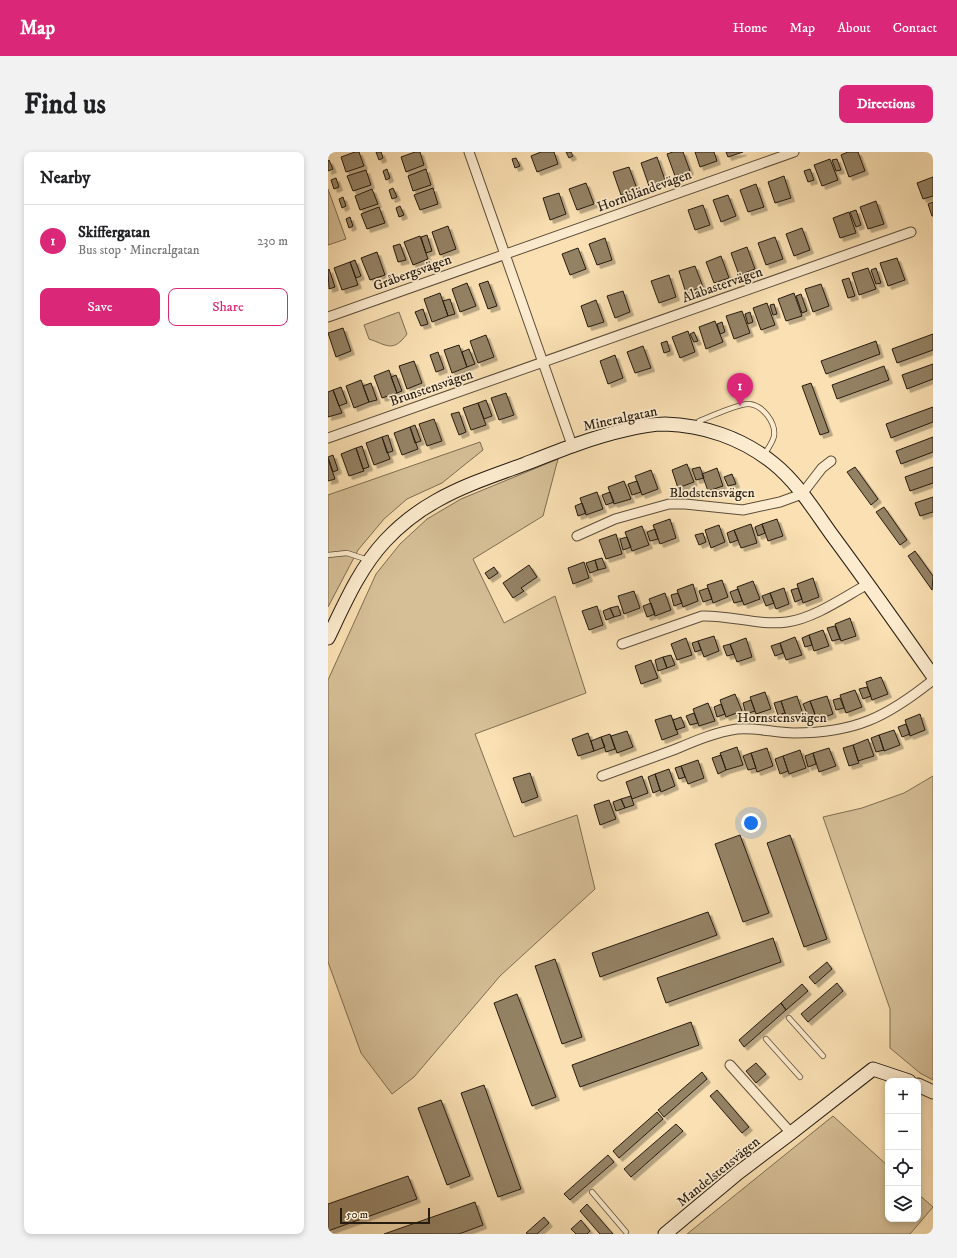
<!DOCTYPE html>
<meta charset="utf-8">
<style>
:root{--surface:#fff;--page:#f2f2f2;--text:#202124;--muted:#757577;--line:#e0e0e0;--accent:#db2777}
body{margin:0;font-family:"IM FELL DW Pica",serif;background:var(--page);color:var(--text)}
.controls{position:absolute;right:12px;bottom:12px;display:grid;overflow:hidden;border-radius:8px;box-shadow:0 2px 6px #0003}
.controls button{width:36px;height:36px;display:grid;place-items:center;padding:0;border:0;border-bottom:1px solid var(--line);background:var(--surface);color:var(--text);font:20px sans-serif}
.scale{position:absolute;left:12px;bottom:10px;width:90px;box-sizing:border-box;padding-left:4px;border:2px solid #261c10;border-top:0;font-size:11px;line-height:14px;white-space:nowrap;color:#261c10;-webkit-text-stroke:3px #fcebce;paint-order:stroke}
.you{position:absolute;left:423px;top:671px;width:14px;height:14px;margin:-10px;border:3px solid #fff;border-radius:50%;background:#1a73e8;box-shadow:0 0 0 6px #1a73e833}
.badge{display:grid;place-items:center;width:26px;height:26px;border-radius:50%;background:var(--accent);color:#fff;font-size:13px;font-weight:700}
.pin{position:absolute;translate:-50% -33px;filter:drop-shadow(0 1px 2px #0008)}
.pin::after{content:'';position:absolute;top:21px;width:14px;height:12px;background:inherit;clip-path:polygon(0 0,100% 0,50% 100%)}
.list{margin:0;padding:0;list-style:none}
h2{display:flex;justify-content:space-between;align-items:center;height:52px;margin:0;padding:0 16px;font-size:17px}
h2 small{font-size:13px;font-weight:400;color:var(--muted)}
.list li{display:grid;grid-template-columns:26px 1fr auto;gap:12px;align-items:center;box-sizing:border-box;height:72px;padding:0 16px;border-top:1px solid var(--line)}
.list b{display:block;font-size:15px;white-space:nowrap}
.list p{margin:0;font-size:13px;white-space:nowrap;color:var(--muted)}
.list em{font-size:13px;font-style:normal;color:var(--muted)}
.actions{display:flex;gap:8px;padding:12px 16px}
.actions a{flex:1;padding:9px 0;border:1px solid var(--accent);border-radius:8px;text-align:center;font-size:14px;color:var(--accent)}
.actions .main{background:var(--accent);color:#fff}
.icon{flex:none;width:22px;height:22px;fill:none;stroke:currentColor;stroke-width:2;stroke-linecap:round;stroke-linejoin:round}
.map{position:relative;flex:none;width:605px;height:1082px;overflow:hidden;border-radius:8px}
header{display:flex;align-items:center;gap:24px;box-sizing:border-box;height:56px;padding:0 20px;background:var(--accent);color:#fff}
header strong{font-size:19px}
nav{display:flex;gap:22px;margin-inline-start:auto;font-size:14px}
.intro{display:flex;align-items:center;justify-content:space-between;box-sizing:border-box;height:96px;padding:0 24px}
h1{margin:0;font-size:28px}
.button{padding:10px 18px;border-radius:8px;background:var(--accent);color:#fff;font-size:14px;font-weight:700}
main{display:flex;gap:24px;padding:0 24px}
aside{flex:1;background:var(--surface);border-radius:8px;box-shadow:0 2px 6px #0003}
.map>svg:first-child{display:block}
</style>
<header>
<strong>Map</strong>
<nav><a>Home</a><a>Map</a><a>About</a><a>Contact</a></nav>
</header>
<div class="intro"><h1>Find us</h1><a class="button">Directions</a></div>
<main>
<aside>
<h2>Nearby<small></small></h2>
<ul class="list">
<li><span class="badge">1</span><div><b>Skiffergatan</b><p>Bus stop · Mineralgatan</p></div><em>230 m</em></li>
</ul>
<div class="actions"><a class="main">Save</a><a>Share</a></div>
</aside>
<div class="map">
<svg width="605" height="1082" viewBox="0 0 605 1082">
<defs>
<filter id="shadow"><feDropShadow dx="3.5" dy="3.5" stdDeviation="0" flood-color="#0004"/></filter>
</defs>
<rect width="100%" height="100%" fill="#fae0b3"/>
<filter id="stains"><feTurbulence type="fractalNoise" baseFrequency=".005" numOctaves="4"/><feColorMatrix values="0 0 0 0 .2 0 0 0 0 .09 0 0 0 0 .02 0 0 0 .5 -.17"/></filter>
<radialGradient id="worn" r=".72"><stop offset=".6" stop-color="#630" stop-opacity="0"/><stop offset="1" stop-color="#630" stop-opacity=".3"/></radialGradient>
<path fill="#d6bf97" stroke="#7e6e54" d="M0,37L18,87L0,93Z
M71,160L79,182C65,201 59,193 41,187L36,173Z
M152,290L155,298L114,331L79,347L56,367L30,398L0,455V343Z
M230,307L215,364L145,407L176,471L227,444L258,541L147,582L186,685L249,663L267,737L172,824L86,925L64,942L33,901L0,810V528L48,422L72,392L99,367L133,347Z
M605,624V928L592,921L562,896V857L495,665L534,656L576,641Z
M505,964L560,1014V1067H590V1042L605,1055L582,1082H359Z"/>
<path fill="#948265" stroke="#261c10" filter="url(#shadow)" d="M27,0H31L36,14L18,20L13,5Z
M48,0H53L55,6L51,8Z
M87,0H92L96,13L78,20L73,5Z
M213,0H226L230,12L209,20L203,4Z
M238,0H243L245,4L241,6Z
M345,0H355L362,19L347,24L339,2Z
M367,0H386L389,9L372,15Z
M398,0H415L400,5Z
M520,0H530L537,19L521,25L513,3Z
M329,5L337,28L321,34L313,11Z
M188,6L192,14L187,16L184,7Z
M502,7L510,28L494,34L486,13Z
M509,7L513,18L508,19L504,8Z
M1,8L5,17L0,19V9Z
M301,15L309,37L293,43L285,20Z
M59,17L62,26L58,28L55,19Z
M98,17L103,33L85,39L80,24Z
M482,17L486,28L480,30L476,19Z
M38,18L43,33L25,39L19,24Z
M456,24L463,46L447,51L440,30Z
M605,25V44L595,47L589,31Z
M8,26L11,35L6,37L3,28Z
M258,31L266,52L249,58L241,37Z
M428,32L436,55L420,60L412,38Z
M65,36L69,45L64,47L61,38Z
M105,36L110,52L92,58L86,43Z
M44,37L50,52L32,58L27,44Z
M231,41L238,62L222,68L215,46Z
M400,43L408,64L393,70L385,48Z
M15,45L18,54L14,56L11,47Z
M548,49L556,72L540,77L532,55Z
M605,50V64H604L600,52Z
M375,53L382,73L367,78L360,58Z
M72,54L76,63L71,65L68,56Z
M51,55L57,71L39,77L33,62Z
M528,58L533,73L528,75L522,60Z
M521,60L528,81L512,86L505,66Z
M22,65L25,74L21,76L18,67Z
M120,74L128,97L112,103L104,80Z
M474,76L482,98L466,104L458,82Z
M99,83L104,99L98,101L93,85Z
M92,84L100,107L85,113L76,90Z
M447,85L455,107L438,113L430,91Z
M277,86L284,108L269,113L261,92Z
M72,92L78,108L70,110L65,94Z
M419,95L427,117L411,123L403,101Z
M250,96L258,117L242,123L234,102Z
M49,100L57,123L42,128L33,106Z
M393,104L401,126L386,131L378,110Z
M569,106L577,128L560,134L552,111Z
M27,108L33,124L28,126L22,110Z
M22,110L30,133L14,138L6,116Z
M367,114L375,135L358,141L351,119Z
M540,116L548,137L531,143L524,121Z
M548,116L553,131L548,132L543,118Z
M1,117L7,135L1,137L0,118Z
M341,123L348,145L331,151L323,129Z
M521,126L527,144L520,146L514,128Z
M160,129L169,154L160,157L151,132Z
M139,131L148,154L132,160L124,137Z
M493,132L501,154L485,160L477,137Z
M295,139L302,160L287,166L279,144Z
M112,141L120,164L104,170L96,147Z
M466,141L474,164L458,169L450,147Z
M473,142L479,159L474,161L468,144Z
M122,147L127,162L120,164L115,149Z
M268,148L276,170L260,175L253,154Z
M439,151L447,173L433,178L425,156Z
M446,152L449,162L445,163L442,153Z
M95,157L100,172L93,174L87,160Z
M414,159L422,181L406,187L398,164Z
M422,160L425,170L420,172L417,162Z
M387,169L395,190L378,197L371,175Z
M394,170L397,180L392,182L389,172Z
M15,176L23,199L8,205L0,181Z
M360,179L367,200L352,206L344,185Z
M366,180L370,189L366,190L362,182Z
M605,182V198L569,211L564,197Z
M158,183L166,205L150,211L142,189Z
M339,189L342,199L336,201L333,191Z
M548,189L552,202L498,222L493,209Z
M131,193L139,215L124,221L116,198Z
M315,194L323,216L307,221L299,200Z
M141,197L147,212L139,215L134,200Z
M110,200L116,217L108,220L102,203Z
M287,203L295,226L280,232L272,209Z
M86,209L94,231L79,237L71,214Z
M605,212V227L579,237L574,223Z
M556,214L561,228L509,247L504,233Z
M61,218L69,241L54,246L46,224Z
M68,223L74,239L69,241L63,225Z
M33,228L41,250L26,256L18,234Z
M43,231L49,248L41,250L35,234Z
M483,231L501,280L492,283L474,234Z
M13,235L19,251L11,254L5,238Z
M5,238L14,261L0,265V240Z
M178,241L186,263L171,268L163,246Z
M158,248L164,264L156,267L150,251Z
M150,251L158,273L143,278L135,256Z
M605,255V270L563,286L558,272Z
M131,260L138,280L131,283L123,262Z
M106,267L114,289L99,294L91,272Z
M87,273L93,289L87,291L82,275Z
M82,275L90,297L74,303L66,281Z
M60,283L65,299L59,301L54,285Z
M54,285L62,307L46,313L38,291Z
M605,285V300L573,312L568,299Z
M34,294L41,315L35,317L28,296Z
M28,296L36,319L21,324L13,302Z
M5,303L10,318L5,320L0,305Z
M0,307L7,327L0,329Z
M359,312L366,330L350,336L344,318Z
M372,315L376,326L368,328L364,317Z
M527,315L550,347L543,353L519,320Z
M605,315V331L582,339L577,325Z
M389,316L395,334L380,339L374,322Z
M323,318L330,337L314,343L307,324Z
M404,322L408,332L400,334L396,325Z
M296,329L303,347L286,352L280,335Z
M309,329L313,340L304,343L300,332Z
M269,340L275,357L258,363L252,346Z
M282,340L286,350L278,353L274,343Z
M605,345V360L592,364L587,351Z
M254,351L258,361L250,364L247,354Z
M556,355L579,388L572,393L548,360Z
M342,367L348,386L332,392L325,373Z
M449,367L455,384L440,389L434,372Z
M423,372L429,391L413,396L406,378Z
M434,372L437,381L430,384L427,375Z
M391,373L397,390L383,396L377,378Z
M314,374L321,393L304,399L297,380Z
M327,377L330,387L322,389L319,380Z
M406,378L410,388L402,391L399,381Z
M375,381L378,390L371,393L367,383Z
M288,382L294,402L278,407L271,388Z
M299,385L303,395L295,398L292,387Z
M587,399L605,424L604,438L580,404Z
M274,406L278,416L270,418L267,408Z
M267,408L270,418L262,421L258,411Z
M256,410L261,426L245,432L240,416Z
M201,413L209,425L193,436L196,439L185,446L175,431Z
M166,415L170,421L161,427L157,421Z
M485,426L491,445L475,451L469,432Z
M394,428L400,445L385,451L379,433Z
M425,429L432,447L416,453L409,435Z
M365,432L370,449L355,455L349,438Z
M380,436L384,447L375,450L371,439Z
M456,436L461,452L448,457L442,441Z
M470,436L474,447L467,450L463,438Z
M410,437L414,449L406,451L402,440Z
M306,439L312,456L296,462L290,444Z
M337,441L343,458L327,464L321,447Z
M350,441L354,451L346,454L343,443Z
M442,441L446,451L438,454L434,444Z
M323,451L327,462L319,465L315,454Z
M269,454L275,473L261,478L254,459Z
M290,454L293,463L286,465L282,456Z
M282,456L286,465L278,468L275,459Z
M522,466L528,484L513,489L507,472Z
M507,474L512,487L504,489L499,476Z
M495,478L501,494L486,499L481,483Z
M481,483L484,493L477,495L474,486Z
M386,484L391,499L376,505L370,489Z
M467,485L474,503L458,508L452,491Z
M358,486L364,503L349,508L343,492Z
M418,486L424,505L409,510L402,492Z
M370,489L373,498L367,500L364,491Z
M452,491L455,501L447,504L443,494Z
M402,492L406,502L399,504L395,494Z
M343,503L347,513L339,516L335,505Z
M335,505L339,516L330,519L327,508Z
M323,508L330,526L313,532L307,514Z
M553,525L560,542L544,548L538,530Z
M539,535L543,544L535,547L531,537Z
M527,538L534,555L518,561L512,543Z
M437,540L443,557L428,562L422,545Z
M407,542L414,559L398,565L392,548Z
M469,544L475,562L459,567L453,549Z
M499,544L505,562L489,568L482,549Z
M512,546L516,556L508,558L505,548Z
M423,548L427,559L418,562L415,551Z
M453,549L457,561L450,563L446,551Z
M482,549L487,562L480,564L475,552Z
M380,551L387,569L371,574L365,557Z
M393,552L397,562L389,565L386,555Z
M366,561L370,571L362,573L358,564Z
M592,562L597,578L582,584L577,568Z
M343,563L350,582L334,588L327,568Z
M353,565L357,575L348,578L345,568Z
M578,572L582,582L574,585L570,575Z
M566,578L572,593L556,599L551,583Z
M299,579L305,595L289,601L283,584Z
M260,581L266,599L250,604L244,587Z
M282,582L287,597L278,600L273,585Z
M551,583L556,598L548,600L543,586Z
M273,585L277,595L266,599L263,589Z
M540,587L546,604L530,609L525,593Z
M525,593L531,611L521,614L515,596Z
M409,595L415,613L398,618L392,601Z
M439,596L445,614L429,620L423,601Z
M501,596L508,614L491,620L485,601Z
M472,598L478,616L461,622L455,604Z
M423,601L428,616L420,618L415,604Z
M485,601L488,612L480,615L477,604Z
M393,603L398,618L390,622L384,606Z
M455,604L460,619L452,622L447,607Z
M370,608L376,626L360,632L353,614Z
M353,614L357,625L351,627L347,616Z
M341,617L347,634L333,640L327,622Z
M202,621L210,645L194,651L185,626Z
M327,622L332,638L325,641L320,625Z
M314,624L320,641L304,647L298,630Z
M303,644L306,653L297,656L293,647Z
M293,647L297,656L288,659L285,650Z
M281,648L288,667L272,673L266,653Z
M412,683L441,761L415,770L387,692Z
M462,683L499,787L476,795L439,691Z
M380,760L389,783L272,825L264,801Z
M445,786L453,810L338,851L329,826Z
M227,807L254,885L234,892L207,814Z
M499,810L504,817L487,832L481,825Z
M509,831L515,839L480,870L473,862Z
M474,832L480,839L458,858L453,851Z
M189,842L228,945L204,954L166,851Z
M453,851L458,858L416,895L411,888Z
M363,870L371,893L252,935L244,913Z
M428,911L438,922L428,931L418,919Z
M374,920L379,927L336,965L330,958Z
M156,933L193,1037L170,1045L133,941Z
M389,938L421,975L414,981L382,944Z
M113,948L142,1024L119,1033L90,956Z
M329,960L335,967L291,1006L285,999Z
M348,972L355,979L303,1025L296,1017Z
M280,1003L286,1010L242,1048L236,1042Z
M80,1024L89,1047L0,1079V1052Z
M147,1050L155,1073L131,1082H56Z
M259,1052L285,1082H272L252,1059Z
M216,1065L221,1071L209,1082H200L198,1081Z
M253,1068L262,1079L259,1082H248L243,1077Z"/>
<g fill="none" stroke-linecap="round" stroke-linejoin="round">
<defs>
<path id="lane" d="M370,275L371,269C382,265 411,251 421,252C435,253 448,271 446,284C445,290 439,298 436,303
M0,403L19,401L40,408
M461,866L495,904
M438,887L472,925
M264,1040L298,1080"/>
<path id="street" d="M141,0L244,293
M0,165L466,0
M0,286L583,80
M249,384L287,367L341,352H357L415,358L452,350L474,342L494,316L503,309
M294,492L374,464C402,463 432,474 459,470C487,466 516,445 540,432
M274,624C298,615 323,606 348,597C367,589 388,580 409,577C428,575 447,581 466,581C527,581 559,565 605,528
M402,913L463,981"/>
<path id="secondary" d="M0,486C16,453 31,417 57,389C71,374 90,359 108,349C136,333 167,323 197,312C230,299 262,286 297,278C309,275 323,272 337,272C375,273 414,286 445,311C469,330 486,358 504,383C538,429 572,477 605,524
M590,933L605,940
M337,1082L410,1021L463,981L545,917L581,929"/>
</defs>
<use href="#lane" stroke="#5b4d39" stroke-width="6"/>
<use href="#street" stroke="#5b4d39" stroke-width="11"/>
<use href="#secondary" stroke="#261c10" stroke-width="15"/>
<use href="#lane" stroke="#fcebce" stroke-width="4.5"/>
<use href="#street" stroke="#fcebce" stroke-width="9"/>
<use href="#secondary" stroke="#fcebce" stroke-width="13"/>
</g>
<g text-anchor="middle" stroke-width="3.5" stroke-linejoin="round" paint-order="stroke">
<g font-size="14" fill="#261c10" stroke="#fcebce">
<text transform="translate(316 38) rotate(-20)" y="5">Hornbländevägen</text>
<text transform="translate(84 120) rotate(-20)" y="5">Gråbergsvägen</text>
<text transform="translate(394 132) rotate(-19)" y="5">Alabastervägen</text>
<text transform="translate(103 235) rotate(-19)" y="5">Brunstensvägen</text>
<text transform="translate(292 266) rotate(-12)" y="5">Mineralgatan</text>
<text x="384" y="345">Blodstensvägen</text>
<text x="454" y="570">Hornstensvägen</text>
<text transform="translate(390 1019) rotate(-39)" y="5">Mandelstensvägen</text>
</g>
</g>
<rect width="100%" height="100%" filter="url(#stains)"/>
<rect width="100%" height="100%" fill="url(#worn)"/>
</svg>
<div class="controls">
<button>+</button>
<button>−</button>
<button><svg class="icon" aria-label="locate" viewBox="0 0 24 24"><circle cx="12" cy="12" r="6"/><path d="M12 2v4M12 18v4M2 12h4M18 12h4"/></svg></button>
<button><svg class="icon" aria-label="layers" viewBox="0 0 24 24"><path d="M12 4l9 5-9 5-9-5zM3 14l9 5 9-5"/></svg></button>
</div>
<div class="scale">50 m</div>
<div class="you"></div>
<div class="pin badge" style="left:412px;top:254px">1</div>
</div>
</main>
